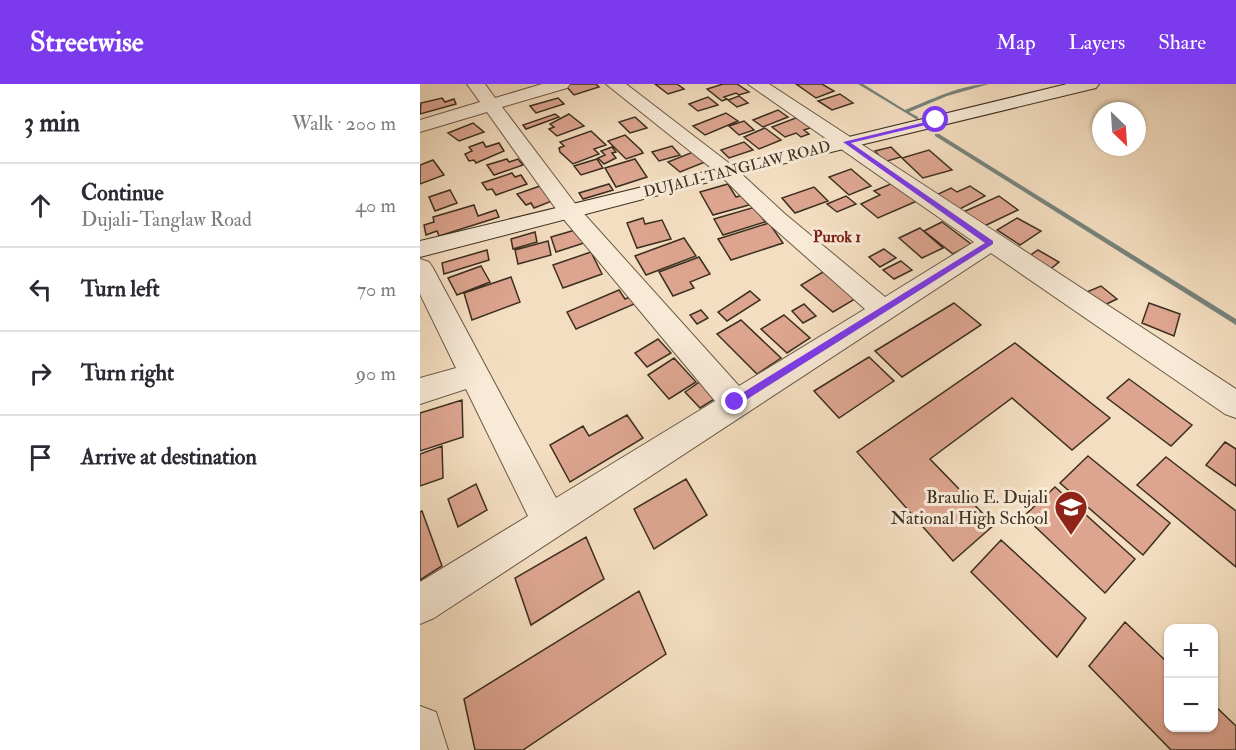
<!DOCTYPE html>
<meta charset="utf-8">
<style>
:root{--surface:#fff;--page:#f7f7f7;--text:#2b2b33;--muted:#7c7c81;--line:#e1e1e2;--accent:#7c3aed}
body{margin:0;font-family:"IM FELL Double Pica",serif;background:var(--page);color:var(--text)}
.controls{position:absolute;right:18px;bottom:18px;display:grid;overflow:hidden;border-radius:12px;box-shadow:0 2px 4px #0004}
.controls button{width:54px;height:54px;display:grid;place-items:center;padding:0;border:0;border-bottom:2px solid var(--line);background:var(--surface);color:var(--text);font:30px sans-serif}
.compass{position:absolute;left:672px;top:18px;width:54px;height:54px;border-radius:50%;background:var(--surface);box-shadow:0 2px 4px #0004;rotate:155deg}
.stop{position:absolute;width:18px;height:18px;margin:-14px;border:4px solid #7c3aed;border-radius:50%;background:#fff}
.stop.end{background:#7c3aed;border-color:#fff;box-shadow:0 2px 6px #0008}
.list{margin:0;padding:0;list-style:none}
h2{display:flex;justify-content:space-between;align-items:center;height:78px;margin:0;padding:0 24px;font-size:26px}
h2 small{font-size:20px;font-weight:400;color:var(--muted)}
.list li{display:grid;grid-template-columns:39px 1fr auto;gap:18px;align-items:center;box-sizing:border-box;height:84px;padding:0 24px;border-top:2px solid var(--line)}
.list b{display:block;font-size:22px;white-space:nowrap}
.list p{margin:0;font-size:20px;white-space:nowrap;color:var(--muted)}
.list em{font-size:20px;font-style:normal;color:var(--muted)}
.icon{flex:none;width:33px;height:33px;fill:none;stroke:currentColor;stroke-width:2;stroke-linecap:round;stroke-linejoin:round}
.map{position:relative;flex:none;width:816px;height:666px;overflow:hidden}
header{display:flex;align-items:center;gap:36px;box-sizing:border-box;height:84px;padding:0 30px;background:var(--accent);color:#fff}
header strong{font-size:28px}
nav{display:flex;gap:33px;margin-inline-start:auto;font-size:21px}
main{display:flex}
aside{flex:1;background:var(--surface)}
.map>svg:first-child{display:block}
</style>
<header>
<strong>Streetwise</strong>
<nav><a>Map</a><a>Layers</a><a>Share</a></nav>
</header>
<main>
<aside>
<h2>3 min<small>Walk · 200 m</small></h2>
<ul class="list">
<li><svg class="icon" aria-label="ahead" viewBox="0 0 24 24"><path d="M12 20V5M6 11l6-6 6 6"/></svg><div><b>Continue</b><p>Dujali-Tanglaw Road</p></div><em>40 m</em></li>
<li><svg class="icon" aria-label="left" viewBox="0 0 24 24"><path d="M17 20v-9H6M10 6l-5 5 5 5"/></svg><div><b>Turn left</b></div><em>70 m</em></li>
<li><svg class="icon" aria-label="right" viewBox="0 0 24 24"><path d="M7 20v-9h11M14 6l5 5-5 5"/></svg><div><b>Turn right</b></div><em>90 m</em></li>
<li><svg class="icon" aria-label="arrive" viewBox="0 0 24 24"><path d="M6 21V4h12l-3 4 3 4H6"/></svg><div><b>Arrive at destination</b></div></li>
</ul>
</aside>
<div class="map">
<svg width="816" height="666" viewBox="0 0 816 666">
<rect width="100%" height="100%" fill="#f4dec1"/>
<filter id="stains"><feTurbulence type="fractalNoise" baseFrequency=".00333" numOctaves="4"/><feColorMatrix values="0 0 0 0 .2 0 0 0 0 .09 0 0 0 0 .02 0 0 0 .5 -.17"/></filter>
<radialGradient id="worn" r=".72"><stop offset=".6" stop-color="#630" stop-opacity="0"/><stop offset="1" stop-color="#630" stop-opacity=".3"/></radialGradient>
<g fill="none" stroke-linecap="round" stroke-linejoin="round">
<path fill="#76837c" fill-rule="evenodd" d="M438,0H443L485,26C510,16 543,0 569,0L527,12L489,28L498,33V35H496Z
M515,50H519L816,235V241L515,52Z"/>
</g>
<path fill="#dda590" stroke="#3c2f20" stroke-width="1.5" d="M150,0H176L179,3L154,11L145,1Z
M235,0H257L264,5L248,10Z
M303,0H317L329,8L319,11L316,9L304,13L307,15L302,17L287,5Z
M376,0H402L414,7L396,14Z
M420,10L433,19L412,26L398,17Z
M319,12L328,19L317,23L308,16Z
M288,13L298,21L278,27L269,20Z
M22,14L25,18L34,15L36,20L0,30L1,19Z
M138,14L144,20L116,29L110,22Z
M358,26L368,33L343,43L333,36Z
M306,29L318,37L285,51L273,42Z
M135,30L139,33L106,45L103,41Z
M149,30L164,42L137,52L129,45L134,43L130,40Z
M381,32L395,42L384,46L389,50L381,53L376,49L365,53L352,43Z
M215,33L227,44L210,49L199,38Z
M324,37L334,46L319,51L309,42Z
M53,39L64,48L39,57L28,49Z
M345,44L361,56L339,65L324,53Z
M171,47L186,61L174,65L179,70L153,80L140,68L139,64L144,62L140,58Z
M205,51L221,66L223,69L206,75L188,57Z
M63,58L66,63L79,59L84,67L56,79L54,76L49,77L45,70L52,67L49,63Z
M324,58L333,66L309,74L301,66Z
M252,62L260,71L239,77L232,68Z
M192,63L196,68L192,69L196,74L184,80L178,74L185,71L181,67Z
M471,63L481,73L464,78L455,67Z
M509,66L532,86L503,94L482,74Z
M273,68L285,78L260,88L248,78Z
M87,75L89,78L98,75L103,81L74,91L67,81Z
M177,75L183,84L161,91L154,82Z
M215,75L227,93L196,103L185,84Z
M13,76L24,91L0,100V81Z
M431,85L451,102L429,111L409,93Z
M92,89L95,93L101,91L107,100L76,111L72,105L67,106L62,99Z
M473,99L497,117L458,134L441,120L460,111L454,107Z
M189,100L193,106L163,115L159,109Z
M308,100L316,113L323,111L329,121L293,131L280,108Z
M120,102L132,117L114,124L111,119L106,121L97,110Z
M550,102L565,112L536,127L514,112L531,104L537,108Z
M394,103L408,117L375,129L362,114Z
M30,106L37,119L15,127L9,113Z
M426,112L436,120L417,128L407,120Z
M579,112L598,126L560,144L541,129Z
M54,121L58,132L76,126L79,133L19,152L17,147L6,151L4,141L14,138L13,133Z
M335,123L345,138L303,151L294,135Z
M223,134L225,140L242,136L251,155L217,164L207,139Z
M597,134L621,147L600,161L577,146Z
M522,138L551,160L533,170L504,147Z
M349,139L363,159L311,176L298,155Z
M162,144L167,158L136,168L131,153Z
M500,144L523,164L502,174L479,154Z
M115,148L117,158L93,165L91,155Z
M264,154L276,172L226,191L215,172Z
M128,157L131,171L98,180L95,166Z
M464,165L476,174L460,183L449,173Z
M67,166L69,176L24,190L22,179Z
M618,166L639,178L628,187L606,174Z
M171,168L182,190L143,204L133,181Z
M279,173L290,190L270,198L274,204L253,212L239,188Z
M481,177L492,186L474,195L463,186Z
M61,182L70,198L37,211L28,194Z
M403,188L435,215L413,228L381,201Z
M91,193L100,218L52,236L44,209Z
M681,202L697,215L678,224L662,210Z
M199,206L205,215L215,211L219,218L156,245L147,228Z
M330,207L340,216L307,237L298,228Z
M534,219L561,241L482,293L455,267Z
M729,219L760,230L754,252L722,239Z
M384,220L396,232L383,239L372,227Z
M281,226L288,234L277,240L270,231Z
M364,231L390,254L367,269L341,245Z
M321,236L361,274L337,290L297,250Z
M238,255L251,269L227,283L215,269Z
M595,259L690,334L652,366L592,314L510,375L574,441L533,477L437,368Z
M449,273L474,297L419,334L394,307Z
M254,274L276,298L249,315L228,291Z
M709,295L772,341L751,362L687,314Z
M281,297L296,314L280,324L265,308Z
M42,316L43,353L0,367V329Z
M207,331L223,354L150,398L130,361L163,342L169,352Z
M805,358L816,365V402L786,381Z
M22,362L23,394L0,402V370Z
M668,372L750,439L723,471L640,399Z
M746,373L816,427V483L717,401Z
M266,395L287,431L234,465L214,425Z
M56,400L67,426L38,443L28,415Z
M635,403L715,475L685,509L604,432Z
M2,427L22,482L0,496V428Z
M166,453L184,495L111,541L95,494Z
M581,456L666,534L637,573L551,488Z
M219,507L246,570L103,666H55L44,615Z
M705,538L748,579V644H794V621L816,642V666H751L669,582Z"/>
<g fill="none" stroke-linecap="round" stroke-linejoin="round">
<defs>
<path id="street" d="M47,0H65L75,14L122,0H150L147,4L82,23L157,122L319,302L445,225L349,140L300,91L186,0H206L314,83L365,130L465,213L554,158L328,0H349L816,305V334L805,330L571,169L14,534L0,540V498L108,432L46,305L0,320V294L36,284L0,210V175L9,178L13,184L136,414L295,317L141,132L67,28L0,48V36L60,18Z
M0,622L16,628L28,666H0Z"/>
<path id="secondary" d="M647,0H679L676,4L312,92L0,173V157Z"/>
</defs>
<use href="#street" stroke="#6a5b48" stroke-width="2"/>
<use href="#secondary" stroke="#3c2f20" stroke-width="2"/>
<use href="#street" fill="#f8ead7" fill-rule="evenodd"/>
<use href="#secondary" fill="#f8ead7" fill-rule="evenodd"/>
</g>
<path fill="#7c3aed" d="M518,35V38L431,59L573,157V160L318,321H311V316L565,159L423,58Z"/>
<defs>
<symbol id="school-pin" viewBox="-11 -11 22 30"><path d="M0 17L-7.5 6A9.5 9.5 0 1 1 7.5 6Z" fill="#8f2418" stroke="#f8ead7"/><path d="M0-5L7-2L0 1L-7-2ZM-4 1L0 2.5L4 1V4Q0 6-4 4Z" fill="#fff"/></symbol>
</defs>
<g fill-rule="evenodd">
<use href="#school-pin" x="632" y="404" width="38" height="52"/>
</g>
<g text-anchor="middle" stroke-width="6" stroke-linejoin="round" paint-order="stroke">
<g font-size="15" fill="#3c2f20" stroke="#f8ead7">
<text transform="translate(317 85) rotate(-14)" y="5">DUJALI-TANGLAW ROAD</text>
</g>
<g font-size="16" font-weight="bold" fill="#7a1f14" stroke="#f8ead7">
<text x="417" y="158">Purok 1</text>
</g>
<g font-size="18" fill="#3c2f20" stroke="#f8ead7" text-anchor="end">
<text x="628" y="419">Braulio E. Dujali<tspan x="628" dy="21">National High School</tspan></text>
</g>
</g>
<rect width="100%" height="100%" filter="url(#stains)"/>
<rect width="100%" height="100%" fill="url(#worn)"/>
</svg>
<div class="controls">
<button>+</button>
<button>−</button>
</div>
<svg class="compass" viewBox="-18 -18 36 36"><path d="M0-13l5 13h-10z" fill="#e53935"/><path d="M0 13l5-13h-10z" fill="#7c7c81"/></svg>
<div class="stop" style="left:516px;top:36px"></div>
<div class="stop end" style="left:315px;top:318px"></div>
</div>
</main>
